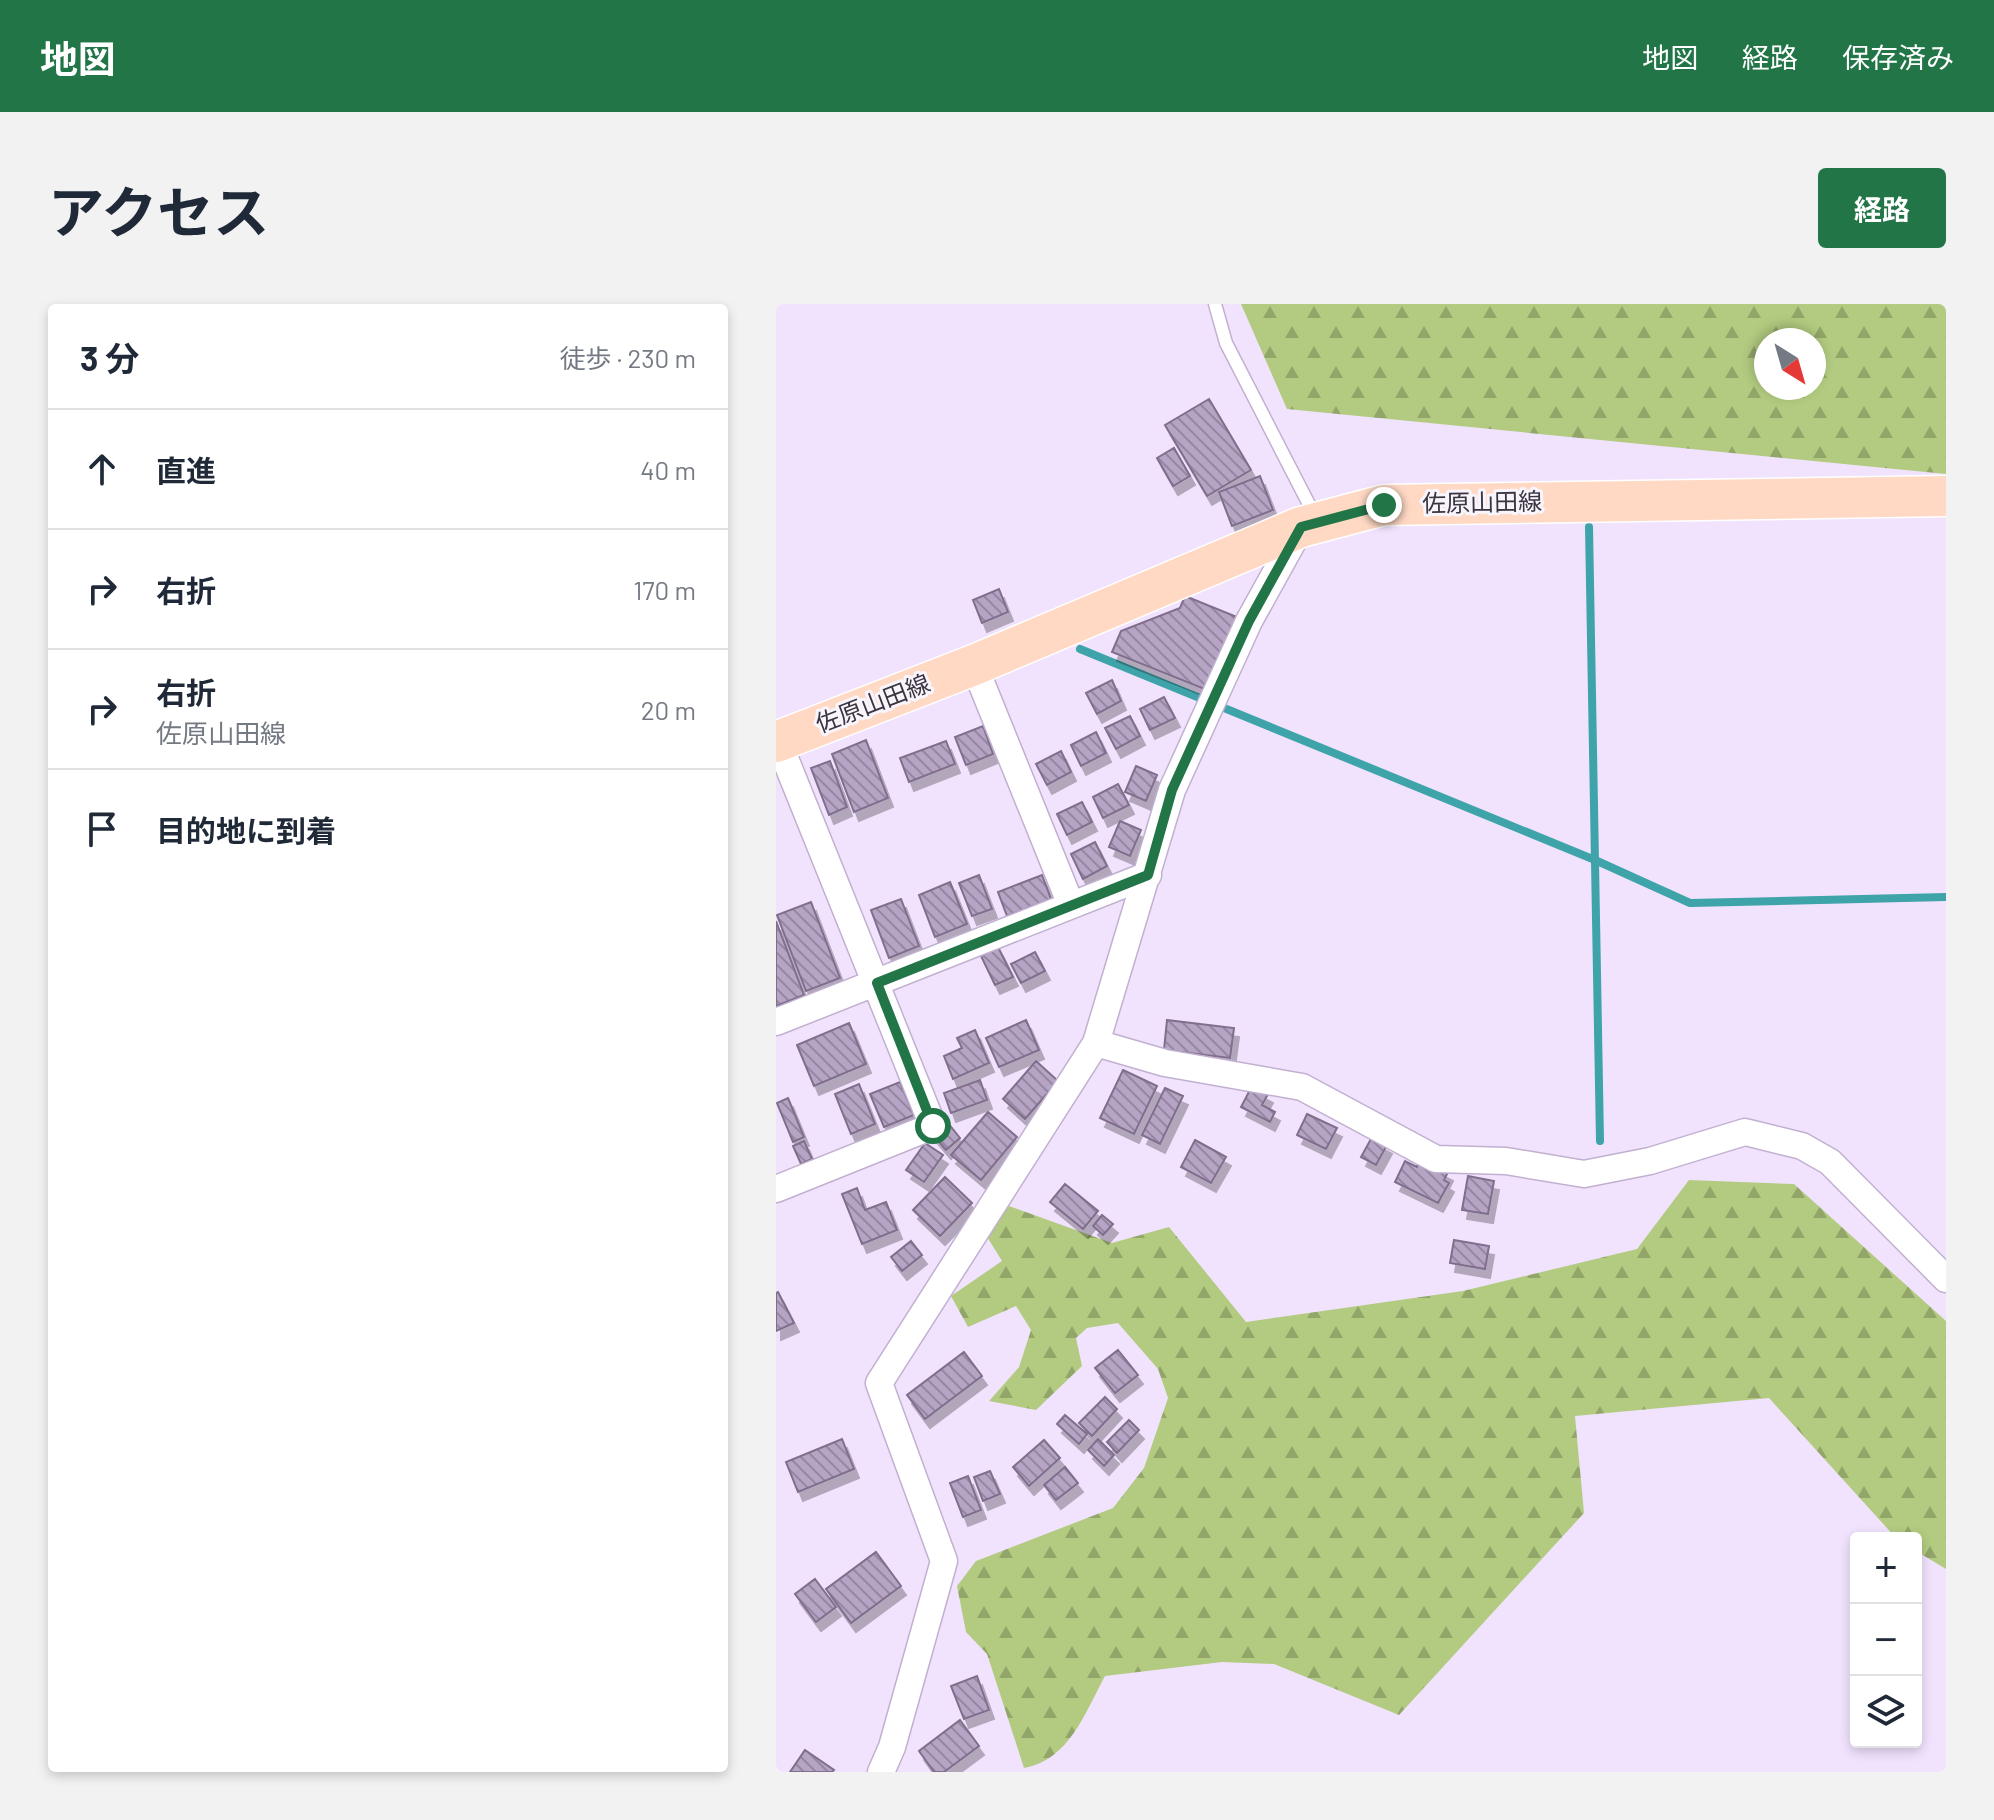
<!DOCTYPE html>
<html lang="ja">
<meta charset="utf-8">
<style>
:root{--surface:#fff;--page:#f2f2f3;--text:#1f2937;--muted:#747a83;--line:#e0e1e3;--accent:#227547}
body{margin:0;font-family:Barlow,"Noto Sans JP",sans-serif;background:var(--page);color:var(--text)}
.controls{position:absolute;right:24px;bottom:24px;display:grid;overflow:hidden;border-radius:8px;box-shadow:0 4px 12px #0003}
.controls button{width:72px;height:72px;display:grid;place-items:center;padding:0;border:0;border-bottom:2px solid var(--line);background:var(--surface);color:var(--text);font:40px sans-serif}
.compass{position:absolute;left:978px;top:24px;width:72px;height:72px;border-radius:50%;background:var(--surface);box-shadow:0 4px 12px #0003;rotate:143deg}
.stop{position:absolute;width:24px;height:24px;margin:-18px;border:6px solid #227547;border-radius:50%;background:#fff}
.stop.end{background:#227547;border-color:#fff;box-shadow:0 2px 8px #0008}
.list{margin:0;padding:0;list-style:none}
h2{display:flex;justify-content:space-between;align-items:center;height:104px;margin:0;padding:0 32px;font-size:34px}
h2 small{font-size:26px;font-weight:400;color:var(--muted)}
.list li{display:grid;grid-template-columns:52px 1fr auto;gap:24px;align-items:center;box-sizing:border-box;height:120px;padding:0 32px;border-top:2px solid var(--line)}
.list b{display:block;font-size:30px;white-space:nowrap}
.list p{margin:0;font-size:26px;white-space:nowrap;color:var(--muted)}
.list em{font-size:26px;font-style:normal;color:var(--muted)}
.icon{flex:none;width:44px;height:44px;fill:none;stroke:currentColor;stroke-width:2;stroke-linecap:round;stroke-linejoin:round}
.map{position:relative;flex:none;width:1170px;height:1468px;overflow:hidden;border-radius:8px}
header{display:flex;align-items:center;gap:48px;box-sizing:border-box;height:112px;padding:0 40px;background:var(--accent);color:#fff}
header strong{font-size:38px}
nav{display:flex;gap:44px;margin-inline-start:auto;font-size:28px}
.intro{display:flex;align-items:center;justify-content:space-between;box-sizing:border-box;height:192px;padding:0 48px}
h1{margin:0;font-size:56px}
.button{padding:20px 36px;border-radius:8px;background:var(--accent);color:#fff;font-size:28px;font-weight:700}
main{display:flex;gap:48px;padding:0 48px}
aside{flex:1;background:var(--surface);border-radius:8px;box-shadow:0 4px 12px #0003}
.map>svg:first-child{display:block}
</style>
<header>
<strong>地図</strong>
<nav><a>地図</a><a>経路</a><a>保存済み</a></nav>
</header>
<div class="intro"><h1>アクセス</h1><a class="button">経路</a></div>
<main>
<aside>
<h2>3 分<small>徒歩 · 230 m</small></h2>
<ul class="list">
<li><svg class="icon" aria-label="ahead" viewBox="0 0 24 24"><path d="M12 20V5M6 11l6-6 6 6"/></svg><div><b>直進</b></div><em>40 m</em></li>
<li><svg class="icon" aria-label="right" viewBox="0 0 24 24"><path d="M7 20v-9h11M14 6l5 5-5 5"/></svg><div><b>右折</b></div><em>170 m</em></li>
<li><svg class="icon" aria-label="right" viewBox="0 0 24 24"><path d="M7 20v-9h11M14 6l5 5-5 5"/></svg><div><b>右折</b><p>佐原山田線</p></div><em>20 m</em></li>
<li><svg class="icon" aria-label="arrive" viewBox="0 0 24 24"><path d="M6 21V4h12l-3 4 3 4H6"/></svg><div><b>目的地に到着</b></div></li>
</ul>
</aside>
<div class="map">
<svg width="1170" height="1468" viewBox="0 0 1170 1468">
<defs>
<pattern id="forest-firs" width="22" height="20" patternUnits="userSpaceOnUse" patternTransform="scale(2)"><rect width="22" height="20" fill="#b2cb80"/><path d="M5 1l3.5 6h-7zM16 11l3.5 6h-7z" fill="#92a66a"/></pattern>
<pattern id="building-back-hatch" width="6" height="6" patternUnits="userSpaceOnUse" patternTransform="scale(2)"><rect width="6" height="6" fill="#b6a4c5"/><path d="M-1 5l2 2M0 0l6 6M5-1l2 2" fill="none" stroke="#9586a2"/></pattern>
<filter id="shadow"><feDropShadow dx="5" dy="9" stdDeviation="0" flood-color="#0004"/></filter>
</defs>
<rect width="100%" height="100%" fill="#f1e3fe"/>
<path fill="url(#forest-firs)" fill-rule="evenodd" d="M465,0H1170V170L511,105ZM1038,36V84H990V36Z
M913,876L1018,880L1170,1017V1265L1140,1247V1234H1120L993,1094L799,1112L808,1209L623,1411L498,1360L446,1358L329,1372C309,1409 293,1456 248,1464L211,1350L190,1328L181,1282L200,1257L337,1204L368,1164L392,1094L382,1065L342,1019L311,1024L300,1034L306,1062L260,1106L213,1097L243,1063L255,1026L240,1002L192,1023L175,992L226,957L205,923L233,902L336,939L393,923L470,1018L687,987L861,945Z"/>
<g fill="none" stroke-linecap="round" stroke-linejoin="round">
<path stroke="#3fa3aa" stroke-width="8" d="M813,223L824,837
M304,345L819,556L914,599L1170,593"/>
</g>
<path fill="url(#building-back-hatch)" stroke="#7f6e8c" stroke-width="2" filter="url(#shadow)" d="M433,95L475,166L431,192L389,121Z
M398,144L414,172L397,182L381,154Z
M484,172L497,206L456,222L443,188Z
M223,285L232,308L206,319L197,296Z
M409,292L461,313L431,386L336,348L345,327L404,304Z
M336,376L345,397L321,410L310,389Z
M388,393L399,414L374,426L364,405Z
M354,412L364,432L340,445L329,424Z
M207,422L217,450L190,461L179,433Z
M320,428L330,449L305,462L295,441Z
M90,436L112,494L78,508L56,450Z
M170,437L179,460L133,478L124,454Z
M285,447L295,468L271,481L260,460Z
M54,457L71,503L53,511L35,464Z
M360,462L381,471L370,497L349,488Z
M342,480L353,501L327,514L317,493Z
M306,498L316,518L291,531L281,510Z
M344,517L365,526L354,552L333,543Z
M319,538L331,562L307,575L295,550Z
M203,571L216,605L196,612L183,579Z
M266,571L275,595L231,612L222,588Z
M174,578L191,620L159,633L143,591Z
M125,595L143,642L113,654L95,606Z
M35,598L64,674L30,687L1,611Z
M0,617L28,691L0,702Z
M222,643L237,673L219,681L205,652Z
M259,648L269,667L245,679L235,660Z
M250,716L263,746L223,763L210,734Z
M391,716L458,724L454,754L388,746Z
M73,719L90,760L38,782L21,741Z
M199,726L213,759L177,775L168,752L186,744L181,734Z
M260,757L282,777L249,815L227,795Z
M347,766L381,782L358,830L324,814Z
M204,776L211,796L175,809L168,789Z
M124,778L138,811L108,823L94,790Z
M83,780L99,820L75,830L59,790Z
M476,782L492,790L486,801L499,808L494,818L465,803Z
M389,784L407,792L384,840L366,831Z
M12,794L28,833L17,838L1,799Z
M212,808L241,833L205,876L175,851Z
M531,810L561,824L550,845L521,831Z
M172,819L184,834L170,846L157,831Z
M596,833L611,841L600,861L585,853Z
M419,836L450,853L435,879L405,863Z
M28,837L36,855L25,860L17,842Z
M149,839L167,851L148,878L130,866Z
M645,855L672,868L668,876L673,879L662,899L619,878L629,857L641,863Z
M692,872L718,877L712,910L686,906Z
M169,873L196,899L164,932L137,906Z
M289,880L322,907L307,925L274,898Z
M81,884L89,906L110,898L121,926L86,940L66,890Z
M326,911L337,920L327,931L317,922Z
M678,936L713,942L709,965L674,959Z
M135,937L146,951L126,967L115,953Z
M2,988L18,1019L0,1027V989Z
M342,1046L362,1071L339,1089L319,1064Z
M188,1048L206,1072L149,1115L131,1091Z
M329,1093L341,1105L316,1132L303,1119Z
M289,1111L311,1130L303,1140L281,1120Z
M353,1116L363,1126L341,1149L331,1138Z
M66,1135L78,1165L22,1188L10,1158Z
M322,1135L338,1151L328,1162L312,1146Z
M268,1136L284,1154L253,1182L237,1163Z
M289,1163L302,1179L280,1196L268,1181Z
M214,1167L224,1190L207,1197L198,1173Z
M192,1172L205,1206L187,1213L174,1179Z
M100,1248L125,1282L75,1319L50,1285Z
M39,1275L60,1303L40,1318L19,1290Z
M201,1372L213,1406L188,1415L175,1382Z
M184,1416L203,1442L168,1468H158L143,1447Z
M29,1446L58,1466L56,1468H14Z"/>
<g fill="none" stroke-linecap="round" stroke-linejoin="round">
<defs>
<path id="lane" d="M439,0L450,39L539,212"/>
<path id="street" d="M198,361L295,601
M0,718L372,571
M320,739L389,759L526,783L660,855L730,857L808,870L874,857L969,828L1026,842L1054,858L1170,975
M0,885L157,822L2,437
M105,1468L116,1443L168,1257L103,1079L320,739L396,486L473,317L525,223"/>
<path id="primary" d="M0,438L198,361L525,223L608,201L1170,192"/>
</defs>
<use href="#lane" stroke="#c1b0d0" stroke-width="15"/>
<use href="#street" stroke="#c1b0d0" stroke-width="29"/>
<use href="#primary" stroke="#fff" stroke-width="43"/>
<use href="#lane" stroke="#fff" stroke-width="12"/>
<use href="#street" stroke="#fff" stroke-width="26"/>
<use href="#primary" stroke="#ffd9c4" stroke-width="40"/>
</g>
<g fill="none" stroke-linecap="round" stroke-linejoin="round">
<path stroke="#227547" stroke-width="10" d="M157,822L101,679L372,571L396,486L473,317L525,223L608,201"/>
</g>
<g text-anchor="middle" stroke-width="6" stroke-linejoin="round" paint-order="stroke">
<g font-size="24" fill="#3b3441" stroke="#f9f5fc">
<text transform="translate(706 199) rotate(-1)" y="8">佐原山田線</text>
<text transform="translate(97 400) rotate(-21)" y="8">佐原山田線</text>
</g>
</g>
</svg>
<div class="controls">
<button>+</button>
<button>−</button>
<button><svg class="icon" aria-label="layers" viewBox="0 0 24 24"><path d="M12 4l9 5-9 5-9-5zM3 14l9 5 9-5"/></svg></button>
</div>
<svg class="compass" viewBox="-18 -18 36 36"><path d="M0-13l5 13h-10z" fill="#e53935"/><path d="M0 13l5-13h-10z" fill="#747a83"/></svg>
<div class="stop" style="left:157px;top:822px"></div>
<div class="stop end" style="left:608px;top:201px"></div>
</div>
</main>
